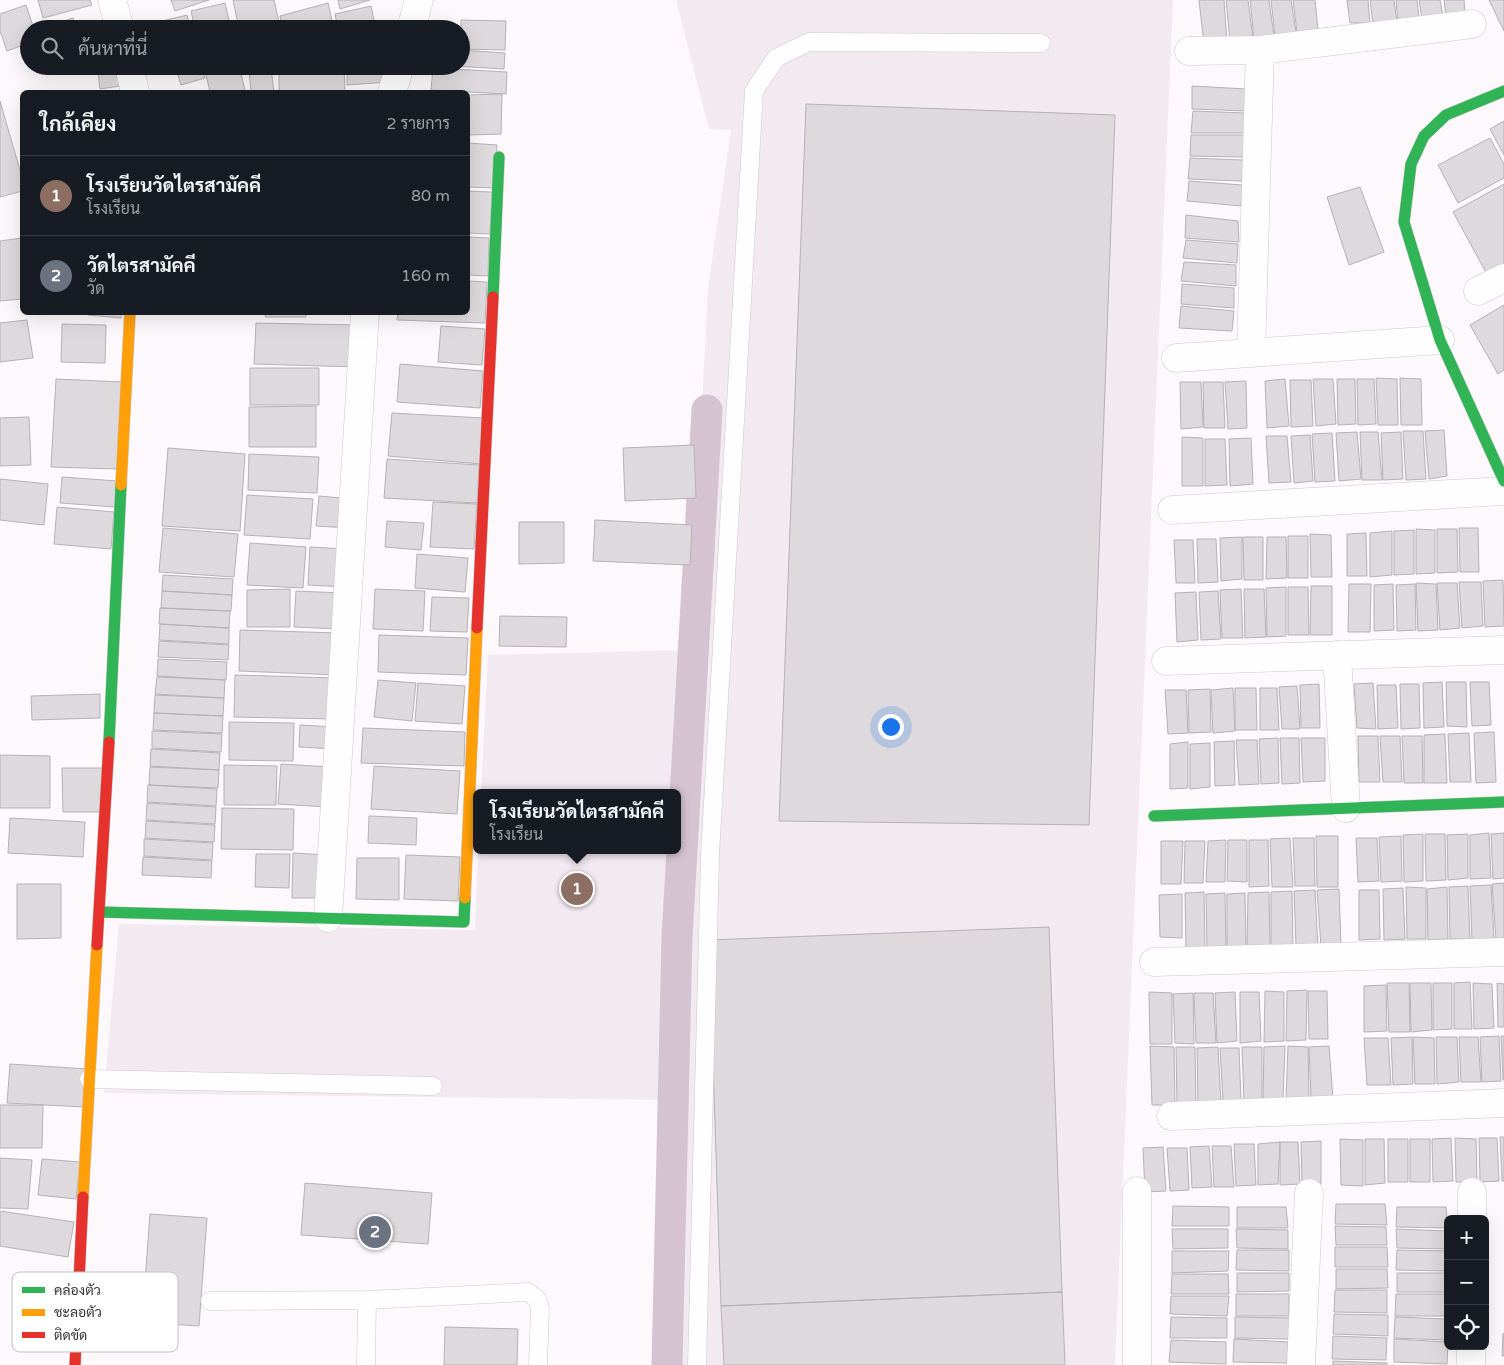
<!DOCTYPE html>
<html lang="th">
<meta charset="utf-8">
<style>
:root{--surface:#171b24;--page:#242831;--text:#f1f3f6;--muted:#9ea1a6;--line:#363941;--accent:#7c797b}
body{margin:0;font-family:"Varela Round",Sarabun,sans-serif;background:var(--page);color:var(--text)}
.controls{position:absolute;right:15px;bottom:15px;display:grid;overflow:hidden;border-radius:8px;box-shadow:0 5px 20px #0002}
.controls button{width:45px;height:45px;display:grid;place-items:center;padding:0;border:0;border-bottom:1px solid var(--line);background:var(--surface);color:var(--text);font:25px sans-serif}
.you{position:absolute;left:890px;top:726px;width:18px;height:18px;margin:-12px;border:4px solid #fff;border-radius:50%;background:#1a73e8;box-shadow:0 0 0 8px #1a73e833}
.badge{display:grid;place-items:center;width:32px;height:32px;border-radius:50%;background:var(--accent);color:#fff;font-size:16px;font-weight:700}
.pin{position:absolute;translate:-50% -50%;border:2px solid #fff;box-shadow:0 1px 5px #0006}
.popup{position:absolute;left:473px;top:789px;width:208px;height:65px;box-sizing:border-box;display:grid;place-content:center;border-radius:8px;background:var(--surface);filter:drop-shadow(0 1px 4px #0005);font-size:16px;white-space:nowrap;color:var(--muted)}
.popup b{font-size:19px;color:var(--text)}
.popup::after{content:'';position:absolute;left:50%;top:100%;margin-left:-10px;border:10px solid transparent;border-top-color:var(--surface)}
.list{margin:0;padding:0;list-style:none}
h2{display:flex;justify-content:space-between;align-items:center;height:65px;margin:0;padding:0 20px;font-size:21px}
h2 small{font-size:16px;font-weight:400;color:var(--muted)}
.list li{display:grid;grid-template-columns:32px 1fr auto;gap:15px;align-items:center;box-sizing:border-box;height:80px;padding:0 20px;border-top:1px solid var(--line)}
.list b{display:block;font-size:19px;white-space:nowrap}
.list p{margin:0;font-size:16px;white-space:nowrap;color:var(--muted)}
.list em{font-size:16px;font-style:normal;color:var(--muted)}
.icon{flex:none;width:28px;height:28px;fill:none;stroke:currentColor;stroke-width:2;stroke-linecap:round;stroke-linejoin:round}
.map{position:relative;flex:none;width:1504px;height:1365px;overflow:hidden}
.search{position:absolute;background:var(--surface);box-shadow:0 5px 20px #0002;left:20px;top:20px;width:450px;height:55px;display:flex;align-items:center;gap:12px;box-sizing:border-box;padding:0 18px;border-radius:28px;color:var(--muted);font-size:19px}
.panel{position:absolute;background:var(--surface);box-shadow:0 5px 20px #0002;left:20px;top:90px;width:450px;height:225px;border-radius:8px}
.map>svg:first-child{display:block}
</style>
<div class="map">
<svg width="1504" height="1365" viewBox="0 0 1504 1365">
<rect width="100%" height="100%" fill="#fdf8fc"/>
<path fill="#f3e9f1" d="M676,0H1173L1115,1365H654L667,1100L104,1093L119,924L475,930L478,850H677V793H481L488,655L690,650L708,288L731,130L709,129Z"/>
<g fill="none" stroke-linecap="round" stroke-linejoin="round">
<path stroke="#d6c3d2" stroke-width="31" d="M667,1365L677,938L707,410"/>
</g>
<path fill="#ddd9dc" stroke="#b5b1b4" d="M38,0H90L92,5L43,18Z
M171,0H209L175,11Z
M233,0H274L279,22L251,29H239Z
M338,0H370L340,9Z
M1199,0H1224L1227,42L1204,44Z
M1226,0H1248L1253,39L1230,41Z
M1250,0H1269L1274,36L1254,39Z
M1271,0H1291L1296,32L1275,35Z
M1293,0H1315L1318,29L1297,32Z
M1347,0H1368L1370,23H1350Z
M1370,0H1394L1397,22L1373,24Z
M1396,0H1417L1419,18L1398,22Z
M1419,0H1440L1443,16L1422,19Z
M1444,0H1464L1465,13L1446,16Z
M1489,0H1504V31Z
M225,3L231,29H195L191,11Z
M328,3L334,29H283L280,16Z
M26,5L34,29H29V43L7,51L0,31V14Z
M371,6L376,29H338L335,14Z
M187,15L191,29H164L162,21Z
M73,18L77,29H40Z
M461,20L506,21L505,50L461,49Z
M461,50L505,53L504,69L454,66H461Z
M97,66H125L127,85L100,89Z
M175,66H201L205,78L181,85Z
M204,66H239L245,90L233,92H210Z
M279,66H344L345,92H279Z
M347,66H389L388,82L347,85Z
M271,68L274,92H251L249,70Z
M433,68L507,72L506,94L431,90Z
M1192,86L1246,89L1247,111L1192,109Z
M502,94L501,134L468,135V95Z
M0,101L22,177V191L0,197Z
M806,104L1115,115L1089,825L779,821Z
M1193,111L1245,113L1244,133H1191Z
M1504,121V155L1490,129Z
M1191,135H1245L1243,157L1190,156Z
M1490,138L1504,164V178L1458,203L1438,165Z
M468,143L497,145L494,188L468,187Z
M1190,158L1243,160L1242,181L1188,179Z
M1189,181L1242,185L1241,206L1187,201Z
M1504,184V268L1488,276L1453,212Z
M1360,187L1384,252L1349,265L1327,197Z
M468,191L492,192L490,234L468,233Z
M1186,215L1238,221L1239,242L1185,238Z
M468,237L489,238L488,276L468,275Z
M22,238V299L0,301V241Z
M1186,240L1238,244L1237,263L1183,258Z
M1184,262L1236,265V286L1181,281Z
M468,281L487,282L485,323L397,320L398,312H468Z
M1182,284L1234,288V308L1181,304Z
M1504,305V370L1498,374L1470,325Z
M1181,306L1234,311L1232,331L1179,328Z
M88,312H122L121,318L88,315Z
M266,312H306V317H265Z
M27,320L33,358L0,362V323Z
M256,323L359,325L358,367L254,364Z
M62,324L106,325L105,363L61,362Z
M441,326L485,329L482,365L438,362Z
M400,364L483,371L480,408L397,402Z
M250,368H319V405H250Z
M1376,378L1397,379L1398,425H1378Z
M1400,378L1421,379L1422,425H1401Z
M56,379L122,382L117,469L51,467Z
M1285,379L1289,426L1267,428L1265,381Z
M1313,379H1333L1336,424L1316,426Z
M1337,379H1355L1356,424L1338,425Z
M1357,379H1374L1376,424L1358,425Z
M1290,380H1311L1313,426L1291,427Z
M1246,381L1247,428L1228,429L1225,382Z
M1180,382H1201L1203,427L1181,429Z
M1203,382H1223L1225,428H1204Z
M316,406V447H249V407Z
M392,413L483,418L481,464L388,456Z
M29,417L31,465L0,466V418Z
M1444,430L1447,476L1429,479L1425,431Z
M1403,431H1423L1426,479L1406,480Z
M1357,432L1361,479L1339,481L1336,433Z
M1360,432H1378L1382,480H1362Z
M1401,432L1403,479L1383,480L1381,433Z
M1332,433L1335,481L1315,482L1312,434Z
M1310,435L1313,481L1294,483L1291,436Z
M1266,436H1287L1291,482L1269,483Z
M1182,437L1203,438V486H1182Z
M1251,438L1253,484L1230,486L1229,439Z
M1205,439H1225L1227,485L1205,486Z
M694,445L696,498L625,501L623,448Z
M168,448L245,454L240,531L162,526Z
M249,454L319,457L317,493L248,490Z
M387,459L479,465L477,503L384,498Z
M62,477L117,481L115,507L60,503Z
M0,479L48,484L44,525L0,520Z
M247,495L313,499L310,539L244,535Z
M319,496L351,499L349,528L316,526Z
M433,502L477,504L474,549L430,547Z
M57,507L114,512L111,549L54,544Z
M595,520L692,525L690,565L593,561Z
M387,521L424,523L421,550L385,547Z
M519,522H564V563L519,564Z
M163,528L238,534L234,577L159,572Z
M1459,528H1478L1479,572H1460Z
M1416,529L1435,530V573L1416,574Z
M1437,529H1457L1458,572L1437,573Z
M1414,530V574L1394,575V531Z
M1392,531V575L1370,577V533Z
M1366,533L1367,576H1347V534Z
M1310,534L1331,535L1332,577H1311Z
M1288,536H1308V578H1288Z
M1242,537V579L1221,581L1220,538Z
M1243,537H1263V580H1244Z
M1267,537H1286L1287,578L1266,579Z
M1197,539H1216L1218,582L1198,583Z
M1174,540H1193L1195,583H1176Z
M250,543L306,547L303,588L247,585Z
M310,547L347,549L345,587L308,585Z
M417,554L468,558L465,592L415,588Z
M163,575L233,579L232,595L162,591Z
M1503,580L1504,626L1485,627L1483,581Z
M1459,582H1481L1483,626L1462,628Z
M1416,583L1436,584L1438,630L1418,631Z
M1437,583H1457L1460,628L1440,630Z
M1349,584H1371L1370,632H1348Z
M1393,584L1394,630L1374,631V585Z
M1415,584L1416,630L1397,631L1396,585Z
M1311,586H1332V635H1310Z
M1286,587V636L1267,637L1266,588Z
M1288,587H1308L1309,635H1288Z
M290,589V627H247V590Z
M375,589L425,591L423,631L373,629Z
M1241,589L1243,638H1222L1220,590Z
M1244,589H1264L1266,637L1245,638Z
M162,591L232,595L231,611L161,608Z
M296,591L342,593L340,629L294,627Z
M1218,591L1221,639L1201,640L1199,592Z
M1196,592L1198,640L1177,642L1175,593Z
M432,597L469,598L467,632L430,631Z
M160,608L230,611L229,628L159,624Z
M500,616L567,617L566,647L499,646Z
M160,624L229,628V644L159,640Z
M240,630L339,633L338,675L239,671Z
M379,635L468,638L466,675L378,672Z
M159,641L229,645L228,660L158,657Z
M158,659L227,662L226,680L157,676Z
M235,675L336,678L335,719L234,717Z
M157,677L225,680L224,698L155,694Z
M378,680L416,683L412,721L374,717Z
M1442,682L1444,727L1424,728L1423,683Z
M1446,682H1466L1467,727L1447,726Z
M1470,682H1489L1491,725L1472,726Z
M418,683L465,686L462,724L415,721Z
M1373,683L1376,729L1357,728L1354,684Z
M1319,684L1320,728H1301L1300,685Z
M1400,684H1419L1420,728L1401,729Z
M1377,685H1396L1398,728L1378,729Z
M1297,686L1300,729H1282L1279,687Z
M1233,688L1235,731L1213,733L1211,690Z
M1235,688H1256L1257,730H1235Z
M1260,688H1277L1279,730H1260Z
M1210,689L1211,732L1189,733L1188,690Z
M1165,690H1186L1188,733L1168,734Z
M100,694V718L32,720L31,696Z
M155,695L224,698L223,716L154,713Z
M154,713L223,716L222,733L153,730Z
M229,722L294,723L293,761L229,760Z
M300,725L336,727L335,749L299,747Z
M363,728L465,732L464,766L361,763Z
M152,731L222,734L221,752L152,748Z
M1494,732L1496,782L1476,783L1474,733Z
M1469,733L1471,782H1450L1448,734Z
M1445,734L1447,783H1424V735Z
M1358,736H1378L1380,782H1359Z
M1380,736H1400L1402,782H1383Z
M1402,736H1422L1423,783H1404Z
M1278,738L1279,783L1261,784L1259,739Z
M1280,738H1299L1300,783L1282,784Z
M1301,738H1325V781L1303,782Z
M1236,740H1257L1259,784L1239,785Z
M1234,741L1235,785L1215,786L1214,742Z
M1188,742V788L1170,789V744Z
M1210,743V787L1190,789V744Z
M151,749L220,753L219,770L150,766Z
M0,755L50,756V808H0Z
M281,764L331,767L328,807L278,804Z
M224,765L277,766L276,805H224Z
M374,766L460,771L457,814L371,809Z
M150,767L219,770L218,788L149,785Z
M62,768H103V812H63Z
M148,785L217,789L216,806L147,802Z
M147,803L216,807L215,824L146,820Z
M222,808L294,809L293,850L221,849Z
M369,816L417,818L416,845L368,843Z
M10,818L85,822L83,857L8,853Z
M146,821L215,825L214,842L145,838Z
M1489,833L1491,878L1470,879V835Z
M1504,833V878L1493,879L1491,834Z
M1423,834V881L1404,882L1403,835Z
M1425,834H1445L1446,880L1426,881Z
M1468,834V878L1448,880L1447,835Z
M1316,836H1338V887H1317Z
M1401,836L1402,881L1381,882L1379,837Z
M1290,838L1293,887H1272L1270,839Z
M1293,838H1314L1315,886H1295Z
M1356,838H1377L1379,881L1358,882Z
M144,839L213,843L212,860L144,856Z
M1226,840L1225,882H1206L1208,841Z
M1228,840H1247V882L1227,881Z
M1249,840H1268L1269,886L1249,887Z
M1161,841H1183L1181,884H1161Z
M1185,841H1205L1203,883H1184Z
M293,853L327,855L325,898H292Z
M256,854H290L289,888L255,887Z
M406,855L460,857L458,901L404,899Z
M143,857L212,861L211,878L142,875Z
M357,858H399V900L356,899Z
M1504,883V939H1496L1492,884Z
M17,884H61V938L17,939Z
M1491,885L1494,938L1472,940L1470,886Z
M1468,886L1470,939H1450L1449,887Z
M1406,887L1426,888V939H1407Z
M1447,887L1448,939L1428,940L1427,889Z
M1403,888L1405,939L1384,940L1383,889Z
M1339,889L1341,945L1321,946L1317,890Z
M1315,890L1318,947L1296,946L1294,891Z
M1359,890H1379L1380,939L1359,940Z
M1292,891L1293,947L1271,946V892Z
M1204,892L1205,948H1186L1185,893Z
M1269,892L1270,946L1247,947L1248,893Z
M1225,893L1226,948L1207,949L1206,894Z
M1245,893L1246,948L1227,949V894Z
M1182,894V938L1160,937L1159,895Z
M1049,927L1062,1292L721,1306L709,940Z
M1470,982L1472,1029H1454V983Z
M1387,983H1409L1410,1032H1389Z
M1410,983H1431L1432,1030L1411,1032Z
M1433,983H1452V1029L1433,1030Z
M1473,983L1492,984L1494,1028L1474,1029Z
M1497,983L1504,984V1027H1498Z
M1386,985L1387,1031L1364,1032V986Z
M1307,990L1306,1040L1286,1041L1287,991Z
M1265,991L1284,992V1041L1264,1042Z
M1308,991H1327L1328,1039H1309Z
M1149,992L1172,993V1044H1150Z
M1235,992L1237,1041L1217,1043L1215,993Z
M1240,992H1259L1261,1041L1240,1043Z
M1193,993L1194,1044L1175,1043L1173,994Z
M1194,993H1213L1216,1043H1196Z
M1499,1036L1501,1081L1482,1082L1480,1037Z
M1501,1036H1504V1080H1503Z
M1412,1037L1413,1084L1393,1085L1391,1038Z
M1413,1037L1434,1038L1435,1084H1415Z
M1436,1037H1457L1459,1082L1437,1084Z
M1459,1037H1478L1481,1082H1461Z
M1364,1038H1388L1391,1085H1367Z
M1150,1046L1174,1047L1175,1105H1152Z
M1285,1046L1283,1099L1263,1100L1264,1047Z
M1288,1046L1308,1047L1309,1098L1286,1099Z
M1329,1046L1333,1099L1311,1098L1309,1047Z
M1176,1047H1195L1196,1103L1177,1104Z
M1218,1047L1221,1103H1198L1197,1048Z
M1242,1047H1262V1101H1244Z
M1220,1048H1239L1241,1100L1223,1101Z
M10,1064L87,1069L84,1107L7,1103Z
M0,1105H43L42,1148H0Z
M1500,1137H1504V1181H1502Z
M1451,1138L1453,1181L1433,1182L1432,1139Z
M1455,1138L1476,1139L1477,1182H1456Z
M1479,1138H1497L1499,1181L1480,1182Z
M1340,1139L1363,1140V1186L1341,1185Z
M1365,1139H1384L1385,1183L1365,1185Z
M1388,1139H1408V1182H1388Z
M1410,1139H1430V1182H1410Z
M1321,1141V1184L1302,1185L1301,1142Z
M1280,1142H1298L1300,1184L1280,1185Z
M1280,1142L1278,1184L1258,1185V1144Z
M1234,1144H1254L1256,1185L1236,1186Z
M1209,1146L1212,1187L1192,1188L1190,1147Z
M1212,1146H1231L1234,1187H1214Z
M1163,1147L1166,1191L1145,1192L1143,1148Z
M1167,1148H1187L1189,1190L1170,1191Z
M0,1158L32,1160L28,1209L0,1208Z
M42,1159L80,1162L76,1199L38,1195Z
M305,1183L432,1193L428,1244L301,1235Z
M1336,1204H1385L1387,1225L1335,1224Z
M1173,1206L1229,1207V1226H1172Z
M1237,1207H1286L1288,1228H1237Z
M1397,1207H1446L1448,1228L1396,1227Z
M0,1211L74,1222L68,1257L0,1246Z
M150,1214L207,1218L199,1326L142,1322Z
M1335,1226L1386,1227L1387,1245H1336Z
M1172,1229H1228V1248L1173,1249Z
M1236,1229L1288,1230V1249L1237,1248Z
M1396,1229L1447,1231L1448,1249L1397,1248Z
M1335,1247H1387L1388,1267H1335Z
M1237,1250H1289V1271L1236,1270Z
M1397,1250L1448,1251V1271L1396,1270Z
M1172,1251H1229L1228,1271L1172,1273Z
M1336,1269H1387L1388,1288L1336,1289Z
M1237,1273H1289V1291L1237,1292Z
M1397,1273H1448V1292H1397Z
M1172,1274H1228L1229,1294H1171Z
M1335,1290H1387V1313L1334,1312Z
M1062,1292L1065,1365H724L721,1306Z
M1236,1294H1289V1316H1236Z
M1396,1294H1448V1316H1395Z
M1171,1296H1229L1227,1316L1170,1314Z
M1334,1314L1388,1315V1336L1333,1334Z
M1171,1317L1227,1318V1338H1170Z
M1235,1317L1290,1318L1289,1339L1235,1338Z
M1395,1317L1448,1319V1340L1394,1338Z
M445,1327L518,1329L517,1365H444Z
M1503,1333L1504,1334V1356H1502Z
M1333,1336L1387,1338L1386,1360L1332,1359Z
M1234,1339L1288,1342L1287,1363L1233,1362Z
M1394,1339L1448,1342L1447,1364L1394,1362Z
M1171,1340L1226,1342V1364L1169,1362Z
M1333,1361L1387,1363V1365H1333Z"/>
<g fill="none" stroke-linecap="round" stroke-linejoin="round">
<defs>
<path id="lane" d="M89,1079L433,1086
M210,1301L367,1300L528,1292L537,1299L540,1308L538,1365
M366,1365L367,1300
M697,1365L710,855L754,91L776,58L809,42L1041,43"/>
<path id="street" d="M112,0L120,29
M411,29L419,0
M1189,51L1260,50L1472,24
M129,66L135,92
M392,92L400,66
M1478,291L1504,278
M1251,353L1260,50
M1176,358L1440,340
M1172,510L1504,491
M1337,655L1346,808
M1166,661L1504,650
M328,918L365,312
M1154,962L1504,952
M1171,1116L1504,1103
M1137,1191V1365
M1472,1219V1192
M1301,1365L1309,1193
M1471,1365V1346"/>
<path id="fast" d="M1504,91L1446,115L1424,136L1411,164L1404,222L1440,340L1504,481
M493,297L499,157
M109,742L121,485
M1154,816L1504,802
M100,912L464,922L465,898"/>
<path id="slow" d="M121,485L130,312
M465,898L477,628
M83,1197L97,945"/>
<path id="jam" d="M477,628L493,297
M97,945L109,742
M75,1365L83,1197"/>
</defs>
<use href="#lane" stroke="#ccc9cc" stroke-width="19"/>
<use href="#street" stroke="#ccc9cc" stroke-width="29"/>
<use href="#fast" stroke="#ccc9cc" stroke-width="12"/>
<use href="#slow" stroke="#ccc9cc" stroke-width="12"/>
<use href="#jam" stroke="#ccc9cc" stroke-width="12"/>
<use href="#lane" stroke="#fffeff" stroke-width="18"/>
<use href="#street" stroke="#fffeff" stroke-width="28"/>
<use href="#fast" stroke="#30b455" stroke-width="11"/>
<use href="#slow" stroke="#ff9f0a" stroke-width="11"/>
<use href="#jam" stroke="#e5322d" stroke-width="11"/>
</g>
<rect x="12" y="1272" width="166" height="80" rx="8" fill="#fff" stroke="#c3c2c3" stroke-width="1"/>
<rect x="22" y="1287" width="23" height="6" fill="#30b455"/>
<rect x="22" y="1309" width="23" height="7" fill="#ff9f0a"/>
<rect x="22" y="1332" width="23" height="6" fill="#e5322d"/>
<g font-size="14" fill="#373436">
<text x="54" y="1295">คล่องตัว</text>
<text x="54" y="1317">ชะลอตัว</text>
<text x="54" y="1340">ติดขัด</text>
</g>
</svg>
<div class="controls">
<button>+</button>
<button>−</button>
<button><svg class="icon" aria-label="locate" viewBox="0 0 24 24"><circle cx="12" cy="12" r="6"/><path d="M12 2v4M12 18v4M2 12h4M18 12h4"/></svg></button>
</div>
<div class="you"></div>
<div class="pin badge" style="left:577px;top:889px;background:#8d6e63">1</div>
<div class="popup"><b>โรงเรียนวัดไตรสามัคคี</b>โรงเรียน</div>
<div class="pin badge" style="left:375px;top:1232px;background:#6b7280">2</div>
<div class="search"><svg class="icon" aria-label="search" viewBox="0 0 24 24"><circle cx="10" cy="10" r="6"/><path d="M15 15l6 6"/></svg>ค้นหาที่นี่</div>
<section class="panel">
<h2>ใกล้เคียง<small>2 รายการ</small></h2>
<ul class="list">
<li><span class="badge" style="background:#8d6e63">1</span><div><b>โรงเรียนวัดไตรสามัคคี</b><p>โรงเรียน</p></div><em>80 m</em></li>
<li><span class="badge" style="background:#6b7280">2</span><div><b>วัดไตรสามัคคี</b><p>วัด</p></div><em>160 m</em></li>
</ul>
</section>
</div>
